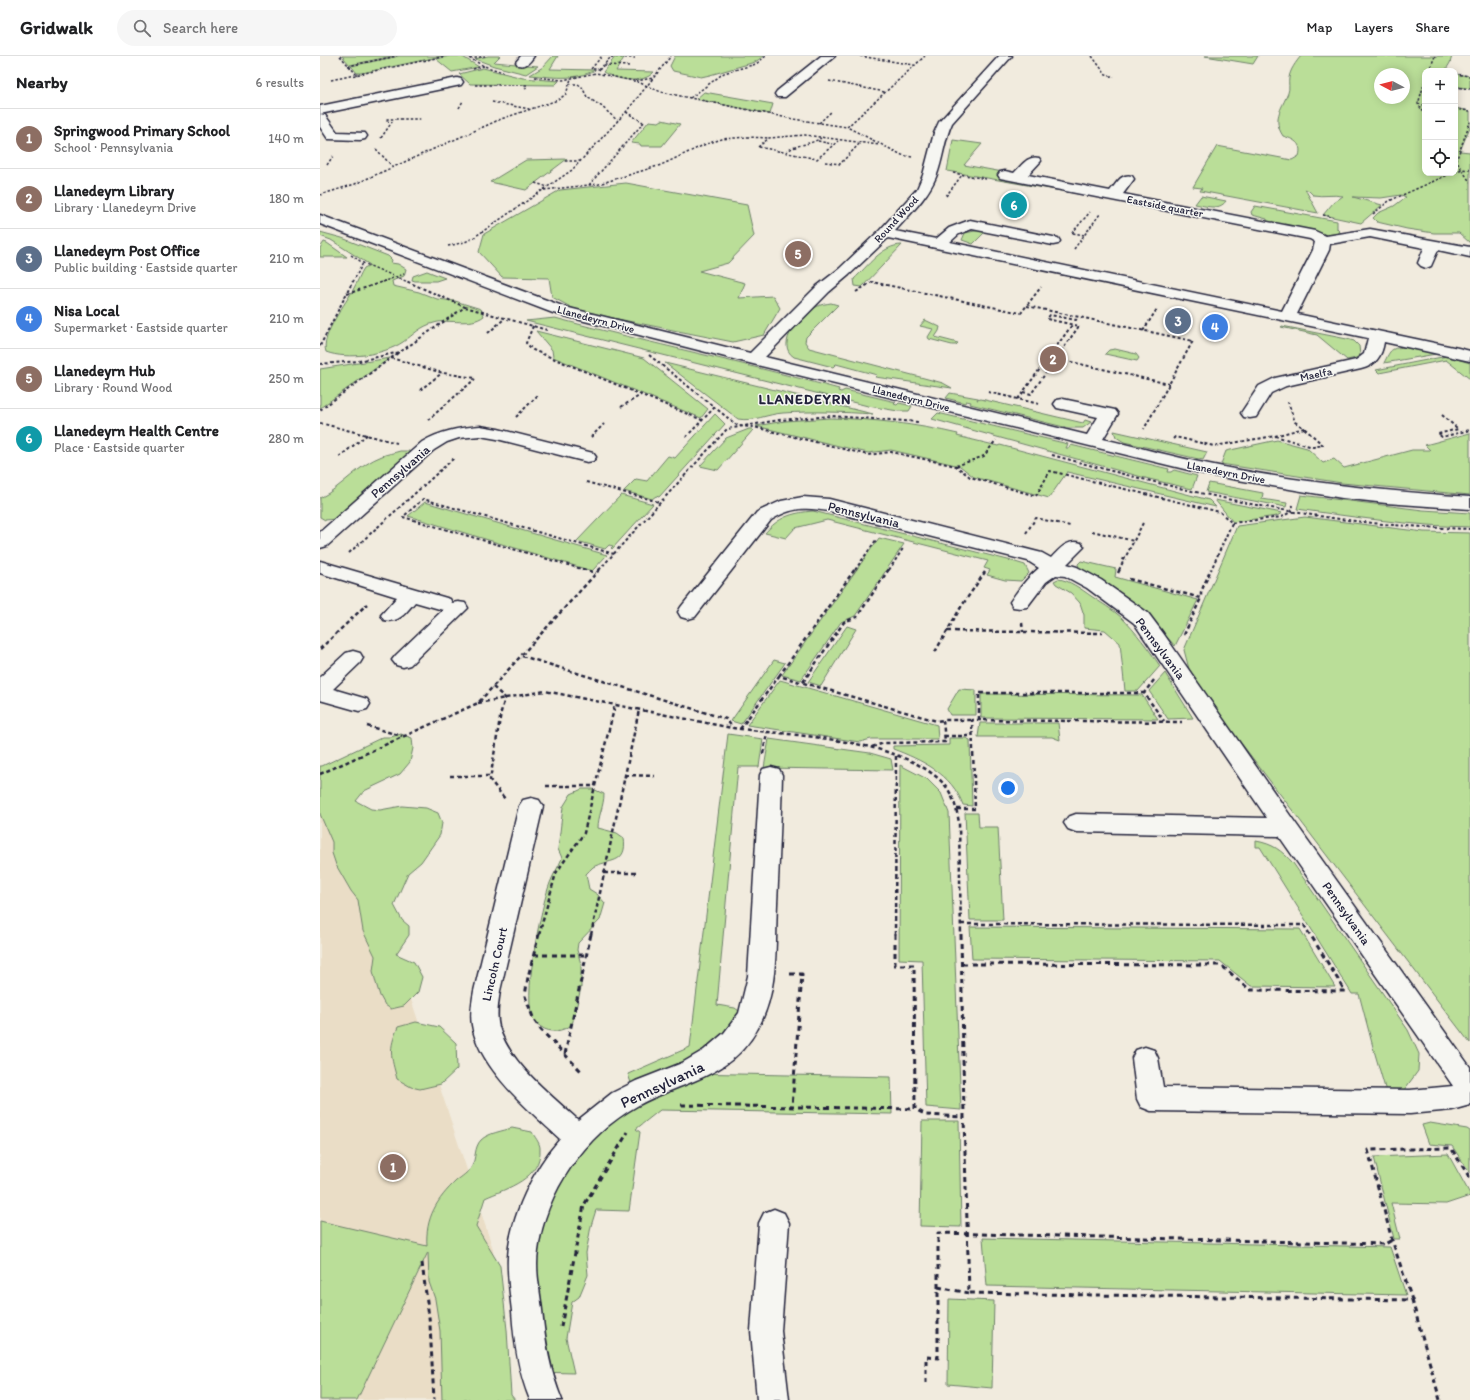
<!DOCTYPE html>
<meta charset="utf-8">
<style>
:root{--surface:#fff;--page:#f6f6f6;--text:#202124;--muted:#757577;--line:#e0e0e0;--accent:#d1495b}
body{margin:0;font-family:Itim,sans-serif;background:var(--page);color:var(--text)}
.controls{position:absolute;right:12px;top:12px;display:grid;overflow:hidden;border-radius:8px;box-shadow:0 2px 10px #0003}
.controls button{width:36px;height:36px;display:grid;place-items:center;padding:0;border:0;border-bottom:1px solid var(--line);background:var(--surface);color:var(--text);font:20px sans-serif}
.compass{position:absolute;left:1054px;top:12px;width:36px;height:36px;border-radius:50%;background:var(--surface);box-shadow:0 2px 10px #0003;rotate:277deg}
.you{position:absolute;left:688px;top:732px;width:14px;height:14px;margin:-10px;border:3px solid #fff;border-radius:50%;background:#1a73e8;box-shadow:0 0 0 6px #1a73e833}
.badge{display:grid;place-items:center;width:26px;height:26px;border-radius:50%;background:var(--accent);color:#fff;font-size:13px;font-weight:700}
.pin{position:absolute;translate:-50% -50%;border:2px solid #fff;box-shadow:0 1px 4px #0006}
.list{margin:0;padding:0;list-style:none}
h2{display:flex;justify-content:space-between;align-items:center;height:52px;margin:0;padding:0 16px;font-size:17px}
h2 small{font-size:13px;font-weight:400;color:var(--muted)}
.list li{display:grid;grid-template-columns:26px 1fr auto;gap:12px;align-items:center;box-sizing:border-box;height:60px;padding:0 16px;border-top:1px solid var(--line)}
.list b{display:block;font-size:15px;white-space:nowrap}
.list p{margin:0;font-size:13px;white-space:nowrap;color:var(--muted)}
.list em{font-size:13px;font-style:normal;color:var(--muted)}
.icon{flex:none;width:22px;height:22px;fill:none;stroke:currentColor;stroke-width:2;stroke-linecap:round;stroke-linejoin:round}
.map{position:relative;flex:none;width:1150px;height:1344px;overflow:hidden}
header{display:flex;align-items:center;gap:24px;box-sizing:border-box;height:56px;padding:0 20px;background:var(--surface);border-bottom:1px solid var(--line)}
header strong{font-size:19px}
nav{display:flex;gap:22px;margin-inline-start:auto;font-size:14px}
.search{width:280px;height:36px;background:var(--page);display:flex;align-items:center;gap:10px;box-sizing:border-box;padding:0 14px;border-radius:22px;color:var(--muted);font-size:15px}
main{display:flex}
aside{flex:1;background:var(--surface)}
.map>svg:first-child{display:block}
</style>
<header>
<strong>Gridwalk</strong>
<div class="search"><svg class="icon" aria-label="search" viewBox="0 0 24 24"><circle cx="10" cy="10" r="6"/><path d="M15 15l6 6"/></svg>Search here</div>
<nav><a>Map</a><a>Layers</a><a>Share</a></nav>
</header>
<main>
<aside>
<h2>Nearby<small>6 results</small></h2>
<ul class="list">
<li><span class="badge" style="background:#8d6e63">1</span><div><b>Springwood Primary School</b><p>School · Pennsylvania</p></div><em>140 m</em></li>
<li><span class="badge" style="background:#8d6e63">2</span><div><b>Llanedeyrn Library</b><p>Library · Llanedeyrn Drive</p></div><em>180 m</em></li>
<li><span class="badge" style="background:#5c6f8a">3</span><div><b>Llanedeyrn Post Office</b><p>Public building · Eastside quarter</p></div><em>210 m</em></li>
<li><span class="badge" style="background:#3f7fe0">4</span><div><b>Nisa Local</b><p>Supermarket · Eastside quarter</p></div><em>210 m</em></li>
<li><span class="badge" style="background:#8d6e63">5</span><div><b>Llanedeyrn Hub</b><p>Library · Round Wood</p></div><em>250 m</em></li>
<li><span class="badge" style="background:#0f9aa8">6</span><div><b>Llanedeyrn Health Centre</b><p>Place · Eastside quarter</p></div><em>280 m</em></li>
</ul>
</aside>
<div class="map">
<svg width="1150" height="1344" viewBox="0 0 1150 1344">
<rect width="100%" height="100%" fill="#f1ebde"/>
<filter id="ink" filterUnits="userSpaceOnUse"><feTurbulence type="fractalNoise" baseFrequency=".025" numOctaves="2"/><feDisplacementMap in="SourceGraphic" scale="8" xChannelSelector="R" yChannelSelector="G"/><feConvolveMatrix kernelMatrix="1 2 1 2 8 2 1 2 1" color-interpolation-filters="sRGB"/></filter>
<g filter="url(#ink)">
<path fill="#eaddc6" d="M0,724L85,925L173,1193L185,1344H0Z"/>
<path fill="#bade98" stroke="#6e806a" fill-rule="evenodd" d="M22,0H73L30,9Z
M79,0H123L42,17H37L31,10Z
M130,0H141L159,11L132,16L116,3Z
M168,0H180L174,6L218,10L206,18L174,10L155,3Z
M233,0H238L230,13L275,14C255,25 231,21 210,19L223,11Z
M296,0H305L296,15L334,16C322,29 297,24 283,16Z
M355,0H444L435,6L390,19L381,21L353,15L350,10Z
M885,0H938L933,8Z
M981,0H1132L1130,7L1125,15H1105V117H1135V52L1150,55V71L1140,95L1150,96V187L1139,177H1114L1087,173L1057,166L1053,162L1058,157L1074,150L1086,141L1081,139L1061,142L1033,141L1062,149L1041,167L1003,159L1013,147L1023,140C1012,138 1004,141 993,139L989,135L985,133L998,157L880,135L882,132L873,131L897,90L972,104L979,100C983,87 973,83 963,80C952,63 961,54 968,37C970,32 968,27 969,22C970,14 976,6 981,0ZM1060,18H1084V42H1060Z
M163,12L203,22L239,25L235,29L150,28L139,18Z
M1135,18L1150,20V33L1135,30Z
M384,36L453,48L450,58L376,43Z
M342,64L360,68L342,90H321L320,88L311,87L329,65L339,66Z
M633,84L662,88L644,109L683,116L679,122L770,140L627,115Z
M247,103L206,134L170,126L206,104Z
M306,127L427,149L434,180L408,207L379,215L425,227L419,242L453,240L460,252L444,279L413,286L258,255L232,241L229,222L182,221L159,196L164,178L240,134Z
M881,140L906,145C899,155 886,150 875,148Z
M935,150L1017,165V173L1022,178L1004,179L947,166V163L932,159L931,156Z
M660,174L665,176L653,188L642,184L645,177Z
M0,176L22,182L68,200L72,204L71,207L78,208L86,213L84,220L72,225L73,230L99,236L117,243L135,245L161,253L164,260C150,271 130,262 114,267C101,270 93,279 83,286C64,299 27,304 6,296C0,279 27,246 34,232C38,225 40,218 44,212L50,209L11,184L0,180Z
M4,186L7,187L27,201H0V192Z
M582,189L542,231L535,230L534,223C548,210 562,189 582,189Z
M107,215L125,222L116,225H95L92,224L93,220Z
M511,247L518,249L486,281L485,286L489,292L623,327L632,332L555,321L557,319L516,308L513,311L474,301C454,288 481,258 496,251C501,248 506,248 511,247Z
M235,262C329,287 425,307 519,333L518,335L521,336L525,334L576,346L574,348L577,349L579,347L592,350L589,355H578L548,350L206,265Z
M605,264L620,271L619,275L615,281L638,287L636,289H632L609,283L608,281L613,273L600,270Z
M962,270L1027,283L1034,285L1039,290L1040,299L1036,302L1027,304L997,279L961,271Z
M216,275L324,302L388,353L381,362L233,301L232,294Z
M1087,291L1116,298L1064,307C1071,293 1070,292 1087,291Z
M795,293L816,298L819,302L817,305L785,298L789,294Z
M1127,300L1150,307V323L1126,304L1059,317L1056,314Z
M70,302L0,352V313Z
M345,307L553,358C523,356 493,355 463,357C447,358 434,366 418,363Z
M630,337L658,342L657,344L661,343L763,367L765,364L771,366L763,372H748L650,348L651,346L646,345L645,347L626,342Z
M618,357L748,388L746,392H749L751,389L849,413L848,416H851L854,414L877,420L872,433L829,423L612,363Z
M395,358L405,368L339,441L336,440L332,443L304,435L316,423L327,425L348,400L355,402Z
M510,362C553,363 596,368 638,378L637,380L678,390L680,389L889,444L896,451L747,416L729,442L654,421L640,410L571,394L548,397L436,370L465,365Z
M429,373H432L433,374L398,414L380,410L406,382Z
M794,375L887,396L883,404L804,386L796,381Z
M1150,377V439L1022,427L901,408L906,395L957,384L987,392L1003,407L1014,403L1024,412L1092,394H1110L1105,389Z
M80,395H89L94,399L16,463L5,464L0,461V442C22,431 38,409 62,400C67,398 74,397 80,395Z
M889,427L943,437L942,443L967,447L966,451L886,436Z
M301,439L333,448L292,493L291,492L293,490L289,489L285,493L257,485Z
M981,439L1103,454L1150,457V471C1092,470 1034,461 977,453Z
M895,444L962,457L957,460L913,466Z
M105,446L287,499L272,515L88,460Z
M493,455L692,505L705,509L709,517L701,525L685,524L667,519L670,514L664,512L668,505L507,464L475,472L466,482L445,477C459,461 471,457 493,455Z
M985,461L1104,476L1150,477V987L908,670L869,613L864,594L917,470Z
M559,482L584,488L535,560L521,566L481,624L462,619Z
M761,505L796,513L795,521L878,544L855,590L828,560L759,512L758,508Z
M738,523C749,524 761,533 771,540C781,547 792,553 801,561C816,576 828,592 840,610L818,635H805L800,587L785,574L764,572V559L760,547L751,537L736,528L734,525Z
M527,570L536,573L501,630L488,626Z
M454,604L465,607L421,668L411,665Z
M845,617L873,662L848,663L829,635Z
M460,624L617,669L618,683H551L540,686L427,669Z
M639,633L656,634V659H630L627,653Z
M661,638L822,639L838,663L661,662Z
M660,667H738L740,684L732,681H658Z
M81,678L92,682L93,692L90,706L80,718L44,735L36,745L51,753L60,754L82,750L106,752L118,757L122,767L120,779L101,806L88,817L74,849L82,864L89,870V879L76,898L94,906L102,921L98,936L84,950L71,953L65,949L60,940L56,927L53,915L55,900L43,875L38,844L31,835L16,809L12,797V786L0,758V710H2L63,681H71Z
M408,678L443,683L439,711H418L397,949L415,952L419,955L410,976L374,1007L312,1030L308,1018L370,991Z
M629,682H646L650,684L652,750L643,749C632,718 602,704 573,693V690L629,689Z
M449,683L550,697L571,703L573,714L444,712Z
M580,709L607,723L621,737L629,757L641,1054L606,1051L602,904L579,903Z
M262,733H273L284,738C284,750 278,760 278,772L297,777L304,782C308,809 288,803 273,811C271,813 268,816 266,818L269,833L277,838L285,847L280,864L258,887L257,894L261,908V932L252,969C242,975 231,978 221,971C219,969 215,967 214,965C201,946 221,850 230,827C233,818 239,811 242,802L238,793L243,751L251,738Z
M645,757H658L659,771H678L683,864H650Z
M936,785C953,788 961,794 973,807L1088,974L1099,998L1098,1015L1084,1034L1067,1039L1053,991L1039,938H1032L940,791H936Z
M650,871L980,873L1015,931L931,930L900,905L652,903Z
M96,966L119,971L136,987L137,1013L121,1028L100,1033L91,1031L77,1023C71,1000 68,994 78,971Z
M366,1017L571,1021L572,1058L340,1054L316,1073L320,1076L309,1155L276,1154L271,1170L266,1197L268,1219L259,1241L252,1246L246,1282L254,1317L215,1316L203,1196L258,1082Z
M602,1065H639L641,1171L600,1170Z
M1110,1067L1147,1073L1150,1075V1117L1132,1090L1109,1088L1102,1069Z
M192,1072L212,1076C214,1080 220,1087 220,1092C222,1123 187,1132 165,1142L156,1170L180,1210L187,1274L191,1339L195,1344H122L120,1275L115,1243L109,1226L108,1196L37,1344H0V1165L107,1190C105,1162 117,1143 136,1125C141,1121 149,1116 152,1110C156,1103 154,1091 161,1084C168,1077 183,1075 192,1072Z
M1128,1098L1150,1138V1140L1126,1148L1071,1147L1080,1183H1074L1054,1101Z
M663,1182L1070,1191L1086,1239L667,1230Z
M629,1243L674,1245L672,1332L628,1328Z"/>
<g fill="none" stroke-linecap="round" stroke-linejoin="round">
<defs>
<path id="minor" d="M201,0H214C210,6 206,11 198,9L196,6Z
M501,0H515L465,41H457L455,38L457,35Z
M679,0H692L632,67C624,84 623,104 616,121C607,142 590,158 575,175L616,183L629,172L650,164L733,181L738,182L740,185L738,188L733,189L652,173L639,178L630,186L962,255L993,194L995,186L990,183L685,123L680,122L678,119L680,116L685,115L694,117C702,109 708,99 719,102L721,105L708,119L790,135C797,127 801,117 812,120L814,123L803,138L995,175L1006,180L1050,173L1150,191V201L1118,194L1111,210L1106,212L1101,210L1098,207L1104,192L1050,181L1010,188L1009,194L977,258L1138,292L1150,295V305L1064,286C1062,300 1055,310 1041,313L966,330L951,337L936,361L930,362L924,361L921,357L939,330L955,322L1036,304L1044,298L1048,282L568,182L529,219L509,236L445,301L767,379L778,361L737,352L734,348L737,344L743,343L795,354L798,358L783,383C818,391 853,401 889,408C975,426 1062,435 1150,441V453L1066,447L1022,442L889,419L433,308L233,257L0,168V159L245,251L430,297L497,230L519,213L560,174L597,133L603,119L614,77L619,66Z
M137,22L141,23L143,26L141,29L0,58V50Z
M0,58L5,59L17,76L45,77L47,80L45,83L40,84L8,83L0,71Z
M160,370L178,373L273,397L276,401L273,405L267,406L177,383L160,380L139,382L127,386L114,394L7,490L0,492V476L102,386C120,375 138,372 160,370Z
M483,441L509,443L722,497L731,502C740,493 747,483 761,487L764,491L747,508L757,511L781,524L828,557L843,577L974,765L1150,1011V1049L1132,1054L1090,1058L831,1055L821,1051L817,1043L812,1002L816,994L825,991L834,994L838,1002L843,1031L1090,1034L1133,1030L959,780L756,776L748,773L744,767L748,761L756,758L947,762L814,567L767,532L745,520L736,519L726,526L707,551L700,552L693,551L690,546C698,534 708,521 719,512L708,505L509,455C485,451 472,451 451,464L375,561L368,563L361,561L358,556L361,551L437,456L461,445Z
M0,505L130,543L132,547L138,546L145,547L148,552L90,609L83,611L76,609L72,604L76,599L123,554L95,546C86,556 79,568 64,564L61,559L77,541L0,517Z
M33,595L40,597L43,602L40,607L13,633L47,643L50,648L47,653L39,655L0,644V621L26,597Z
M451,711L459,713L462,719C461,762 459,805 457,848C455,890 459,934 438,972C410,1023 362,1025 317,1050C265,1079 225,1136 218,1195C215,1215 220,1235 222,1254C225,1286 230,1315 242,1344H210C198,1315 194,1286 192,1255C190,1237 187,1219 188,1201C190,1161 214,1112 240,1083C209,1054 159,1012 152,969C150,958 152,946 154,935L199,750L203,744L211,742L219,744L223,750L180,935C178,947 176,960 179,971C189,1007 231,1039 258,1064L292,1037L316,1025L362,1007L384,994L404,977L419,957L428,920L440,719L443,713Z
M454,1153L464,1157L469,1167L461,1275L469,1344H437L431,1275L439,1167L444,1157Z"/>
</defs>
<use href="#minor" stroke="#22223b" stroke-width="3"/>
<path stroke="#22223b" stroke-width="1.5" stroke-dasharray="2.5 2" stroke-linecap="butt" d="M20,0L37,19
M145,0L164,10L183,16
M540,0L594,9
M772,0L786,19L794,21
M291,1L315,2
M150,3L165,0
M284,9L310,10
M28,10L77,0
M153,13L164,10
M280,13H271L282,0
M279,14L292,0
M1109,15L1115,0
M1135,18L1150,20
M215,21L243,24L276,17L318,26L341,36L473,63L527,71
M11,24L126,0
M316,25L333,22
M509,25L565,36
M1105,25L1098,48L1105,58
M249,28H258L262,31L267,41L281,50L298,65
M155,29H207L205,34
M1135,31L1150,33
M370,42L404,17L436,8L446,0
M172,46L209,53
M1098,48L1105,49
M139,52L143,45
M1135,53L1150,55
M306,56L323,66
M499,67L512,55
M61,82L72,66L66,65L67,63H101
M498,85L512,88
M438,91L449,82L485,79L559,89
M439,91L497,103L518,85
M56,93L72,110
M466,96C476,88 490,89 501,82
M592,101L582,99L527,71L605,0
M1135,103L1150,126
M245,105H261
M1136,105L1150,66
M505,106L520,108L541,86
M7,109L13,100
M1135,116L1142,113L1150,114
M633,117L666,123
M215,127L228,131
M269,129L325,65
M224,134L279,128L341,109L386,88L402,83L427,81L449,82
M0,139L35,128L181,63L238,44L246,38L251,23
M626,140L642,119
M1053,158L1069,145L1132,117
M1003,159L1013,161
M752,177L770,156
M753,177L764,179
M128,190L145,186L153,182L252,114L306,56L351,0
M754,193L780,158
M31,199L43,207L88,226
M33,226L43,207
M62,226L84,218
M551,226H554"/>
<path stroke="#22223b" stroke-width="2" stroke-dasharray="3 2.5" stroke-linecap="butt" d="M536,236L552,226L701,257L721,231
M27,238L65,225
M707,250L873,285L824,373
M145,251L227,274
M213,270L206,287L213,294L382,364
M823,275L837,253
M168,277L184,263
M0,290L33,225
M329,299L418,370L434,371L548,399L571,396L636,410L650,421L716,440L730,415L900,456L912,467L891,514
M729,301L849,328
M71,302L123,317L155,322
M0,308L39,305L80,296L145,251L86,225
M100,334L122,317
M668,336L719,348
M703,336L711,338L759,270L727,263L730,259L756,264L758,261
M698,343L752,269
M301,351L321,339
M0,354L78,297
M1122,359L1138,373L1118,378L1122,381L1150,374
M196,361L219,338
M108,364L155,323
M0,367L77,387
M955,380L993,391L1003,389L984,372
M271,381L284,368
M366,381L395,351
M853,383L855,381L894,390L955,380L984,372L975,366L968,346
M732,399C835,427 938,454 1044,466C1079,470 1115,472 1150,473
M19,401L48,378
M636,410L664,400L676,384
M266,426L339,446
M912,467L962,461L972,455L973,449
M772,475L814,485
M706,477L716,462L750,470
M29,497L134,402
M804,504L824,465
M265,514L83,461L103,443L294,498
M279,514L407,373L459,364L512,360L599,366
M535,514L556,484
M569,514L584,491
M799,514L804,504L800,502"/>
<path stroke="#22223b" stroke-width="2.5" stroke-dasharray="4 3" stroke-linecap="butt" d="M262,513L276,517
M798,517L800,513
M809,523L881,542V536L891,513
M702,567L703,576
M627,575L783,577
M864,579L881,542
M0,593L47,548
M615,596L641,551L665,516
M202,600L406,663L413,672C473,680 581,682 624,728C633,738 637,754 639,767L641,879
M459,620L535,513
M834,624L824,637L844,665
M483,626L524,566L537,561L569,513
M173,631L185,642L181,656L170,724L185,743
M158,647L225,635L412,672
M659,664V637H824
M47,670L82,680
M420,673L459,620L617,665L623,664
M624,680H652
M552,691L564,687L625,686L623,664H652
M443,698L447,677
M0,718L158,647L280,513
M305,719L335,720
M130,720H171
M226,730H275L295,649
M637,753H655L652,664L862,666
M284,817H319
M641,868L984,869L990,879
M219,879L236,817L264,777L275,730
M271,879L319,654
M575,879L576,699"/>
<path stroke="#22223b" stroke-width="3" stroke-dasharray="5 4" stroke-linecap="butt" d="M219,878L208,921L205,940L214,964L221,974L261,1015
M575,878V909H594L595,1053L606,1059L644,1061
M641,878L644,1061L649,1237L1092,1244L1072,1184L1048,1094L1131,1092L1150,1122
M214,899H266
M642,908L901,909L930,934L1025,935L990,878
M470,918H482L472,1051
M245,998L271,878
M361,1049L595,1053
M102,1207L110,1269L114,1344
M618,1231L649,1237
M1092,1244L1120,1344
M241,1271L264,1149L308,1076
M606,1327V1301L618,1302V1177L1065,1188L1072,1184"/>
<use href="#minor" fill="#f6f6f2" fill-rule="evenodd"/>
</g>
</g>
<g text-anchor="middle" stroke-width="3" stroke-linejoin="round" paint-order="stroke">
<g font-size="11" fill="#22223b" stroke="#f6f6f2">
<text transform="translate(845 150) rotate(11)" y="4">Eastside quarter</text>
<text transform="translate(576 163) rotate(-47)" y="4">Round Wood</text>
<text transform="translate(276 263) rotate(15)" y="4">Llanedeyrn Drive</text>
<text transform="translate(996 318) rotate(-12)" y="4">Maelfa</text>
<text transform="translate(591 342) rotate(14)" y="4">Llanedeyrn Drive</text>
<text transform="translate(906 416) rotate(11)" y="4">Llanedeyrn Drive</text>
</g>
<g font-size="13" fill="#22223b" stroke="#f6f6f2">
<text transform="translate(80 415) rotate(-41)" y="5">Pennsylvania</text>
<text transform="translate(544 458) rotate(14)" y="5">Pennsylvania</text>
<text transform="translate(841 592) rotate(53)" y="5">Pennsylvania</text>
<text transform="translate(1027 857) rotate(55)" y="5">Pennsylvania</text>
<text transform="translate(174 908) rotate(-77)" y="5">Lincoln Court</text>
</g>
<g font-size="14" font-weight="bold" letter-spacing="1" fill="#22223b" stroke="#f6f6f2">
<text x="485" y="348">LLANEDEYRN</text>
</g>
<g font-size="16" fill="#22223b" stroke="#f6f6f2">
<text transform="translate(342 1028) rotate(-25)" y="6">Pennsylvania</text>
</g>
</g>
</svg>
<div class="controls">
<button>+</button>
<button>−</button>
<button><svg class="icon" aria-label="locate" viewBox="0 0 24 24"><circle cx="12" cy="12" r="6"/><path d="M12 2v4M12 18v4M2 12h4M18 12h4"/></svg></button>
</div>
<svg class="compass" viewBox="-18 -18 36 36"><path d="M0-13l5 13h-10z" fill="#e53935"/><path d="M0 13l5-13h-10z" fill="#757577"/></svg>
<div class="you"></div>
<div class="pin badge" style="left:73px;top:1111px;background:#8d6e63">1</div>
<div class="pin badge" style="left:733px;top:303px;background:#8d6e63">2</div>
<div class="pin badge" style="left:858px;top:265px;background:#5c6f8a">3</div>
<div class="pin badge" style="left:895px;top:271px;background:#3f7fe0">4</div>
<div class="pin badge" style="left:478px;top:198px;background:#8d6e63">5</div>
<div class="pin badge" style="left:694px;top:149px;background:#0f9aa8">6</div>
</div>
</main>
